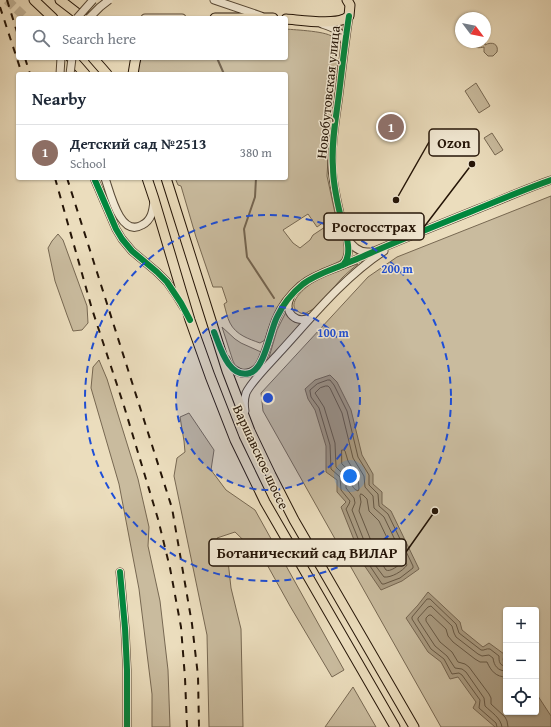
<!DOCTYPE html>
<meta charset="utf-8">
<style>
:root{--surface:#fff;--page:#f6f6f7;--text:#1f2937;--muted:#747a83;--line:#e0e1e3;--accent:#8f2418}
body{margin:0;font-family:"Gentium Book Plus",serif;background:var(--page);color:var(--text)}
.controls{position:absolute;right:12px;bottom:12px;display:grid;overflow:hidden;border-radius:4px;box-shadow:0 1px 3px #0004}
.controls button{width:36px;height:36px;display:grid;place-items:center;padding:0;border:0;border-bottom:1px solid var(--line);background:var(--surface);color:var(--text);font:20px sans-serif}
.compass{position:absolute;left:455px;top:12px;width:36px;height:36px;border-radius:50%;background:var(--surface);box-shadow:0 1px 3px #0004;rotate:122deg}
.you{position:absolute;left:350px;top:476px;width:14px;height:14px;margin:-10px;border:3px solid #fff;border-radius:50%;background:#1a73e8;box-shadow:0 0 0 6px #1a73e833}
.badge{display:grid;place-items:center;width:26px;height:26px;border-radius:50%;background:var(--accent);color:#fff;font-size:13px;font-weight:700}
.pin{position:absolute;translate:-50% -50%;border:2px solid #fff;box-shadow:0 1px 4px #0006}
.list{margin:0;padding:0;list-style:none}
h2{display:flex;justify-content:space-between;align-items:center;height:52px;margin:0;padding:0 16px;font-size:17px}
h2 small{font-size:13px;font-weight:400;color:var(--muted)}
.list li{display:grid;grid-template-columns:26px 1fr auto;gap:12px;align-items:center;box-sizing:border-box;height:56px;padding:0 16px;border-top:1px solid var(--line)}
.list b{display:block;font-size:15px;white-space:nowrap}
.list p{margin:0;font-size:13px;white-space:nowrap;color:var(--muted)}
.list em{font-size:13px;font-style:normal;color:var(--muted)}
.icon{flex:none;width:22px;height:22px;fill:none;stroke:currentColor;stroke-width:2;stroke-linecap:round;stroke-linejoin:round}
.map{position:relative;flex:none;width:551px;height:727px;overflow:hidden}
.search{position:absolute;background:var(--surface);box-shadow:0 1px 3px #0004;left:16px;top:16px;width:272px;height:44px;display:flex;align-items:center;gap:10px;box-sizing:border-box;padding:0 14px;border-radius:4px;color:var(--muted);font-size:15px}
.panel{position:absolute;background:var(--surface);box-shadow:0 1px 3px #0004;left:16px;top:72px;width:272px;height:108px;border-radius:4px}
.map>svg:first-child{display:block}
</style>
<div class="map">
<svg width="551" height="727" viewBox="0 0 551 727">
<rect width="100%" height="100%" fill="#ebddbd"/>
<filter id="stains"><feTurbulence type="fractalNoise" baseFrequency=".005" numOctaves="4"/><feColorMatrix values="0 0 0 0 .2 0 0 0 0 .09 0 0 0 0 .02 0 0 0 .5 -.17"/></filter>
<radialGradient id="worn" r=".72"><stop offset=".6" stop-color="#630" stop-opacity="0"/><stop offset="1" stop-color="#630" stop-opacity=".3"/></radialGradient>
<path fill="#c9bb9e" stroke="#776852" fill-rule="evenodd" d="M286,29C295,30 329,31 334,38C337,43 335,51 335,57L338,60L333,115L329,142L327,176L336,218L324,222L317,227L308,214L283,230L293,243L300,248L310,240L313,235L325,227L338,223L344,239L345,247V254L342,260L336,263L322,269L304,278L292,289L283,299L275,312L269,327L265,340L260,343C249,339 236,335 230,323C227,317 226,311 224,304L227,302L222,287H213L196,237L181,186L178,185L175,178H286V74H138V69L141,58H286Z
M474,42H485V45C492,41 499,44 497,52L493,56H488L484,52V47C479,48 474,49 474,42Z
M476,83L490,106L479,113L465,91Z
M492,133L503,150L495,155L484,138Z
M551,196V727H441L263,411L261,393L368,277L397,257ZM506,610H536V712H506Z
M58,234L63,240L87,306L88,323L82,330L73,331L67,315L55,281L48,248L52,241Z
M358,264C353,268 347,273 342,278C333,288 319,307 308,312C305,314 301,314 299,312C286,306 301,291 308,286C316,279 325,276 335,272C343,269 350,266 358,264Z
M287,310L302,322L268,361L277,330Z
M222,327L235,339L241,343L261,352C258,361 254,369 243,370L235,365L233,361Z
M99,360L107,379L138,479L149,527L148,546L160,601L168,670L170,727H152V694L139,589L119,484L91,388L93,367Z
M189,413L214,450L211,470L226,490L255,510L344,670L332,677L290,606L265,561L235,532L217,538L228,561L231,588L241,629L243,727H209L207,635L174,476L177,458L185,452L184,441L180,417Z
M353,687L376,727H325Z"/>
<path fill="#a8997f" stroke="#74644f" d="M330,375L337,382L351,410L362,455L373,474V484L382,492V504L391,511L419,569L402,581L381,590L364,565L341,507L346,502L337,492V480L326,472V446L315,410L308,399L305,389L315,380Z
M428,592L460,622L462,630L483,647L489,643L504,654L503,660L506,664V712H536V693L551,716V727H495L473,708L476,702L458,677L450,679L441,662L428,652L406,618L418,605Z"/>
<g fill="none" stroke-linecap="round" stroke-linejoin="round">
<path stroke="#665743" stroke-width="1" d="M328,380H330L334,385L347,411L358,457L369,475V485L378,494L379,506L388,514L413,566V568L400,578L384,584H382L368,563L346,509L349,504L350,501L341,490L340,477L331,469L330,445L319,408L311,397L310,391V390L317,384Z
M326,386H328L330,388L342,413L353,458L364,476L365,487L373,496L374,508L384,517L407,565C403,571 391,578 384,577L372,561L352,510L355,503L354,498L346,488V479L344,475L336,467L335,443L324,407L315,393L320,388Z
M342,450H344L345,451L348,461L358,477L359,489L358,491C349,487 353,481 350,474C349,470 345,467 342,464Z
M361,494L363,495L367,499L369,511L379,521L399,563V565C396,567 390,572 386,570L378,558L359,511L361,502L360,496Z
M506,677C496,677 491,671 487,662H480L475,659L453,642L448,636L446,629L431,615H429L426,618V621L440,642L452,652L458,662L465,664L469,667L489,694L491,698V704L505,717L507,721L508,727
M497,727L496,723L479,708L480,700L462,675L459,673L452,674L444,659L431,649L412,619V617L427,599H430L456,624L459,633L481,650C484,651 486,648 490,649L499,656C499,661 499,666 506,666
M502,727C501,718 491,712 485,706L484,698L466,672L462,669L455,668L447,656L435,646L418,620V618L428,607L431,606L452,626L454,633L456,637L478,654L482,656L489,655L493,658C494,666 498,671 506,671"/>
<path stroke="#74644f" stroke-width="2" d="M217,58L224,74
M256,178L255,197L244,229L247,257L274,298"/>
<path stroke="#c3b599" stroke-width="9" stroke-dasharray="9 4.5" stroke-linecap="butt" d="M7,0L26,18"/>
<defs>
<path id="minor" d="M214,0L261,16
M145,18H182
M322,24C334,28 341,30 345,43
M60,74L61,58
M94,178L116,229L122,239L132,251L157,272L167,282L176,295L184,308
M105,178C110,192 120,238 142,225C152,220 153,210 154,201
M347,239C353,246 359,253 369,252
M343,264C354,254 345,230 341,218C337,201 333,185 332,167C331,143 336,118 339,94C342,68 345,42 349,16
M290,298C283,313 297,325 311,317
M226,359C228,366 234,371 241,373C247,374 253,372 257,368C266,358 270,331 277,317C282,305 290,295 300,286C311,277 324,272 338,267C346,264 355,260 363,256C402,239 441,224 480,208C504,199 527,188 551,180
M245,411C244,405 244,399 246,393C251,382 270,363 279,353C312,317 343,278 384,251
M120,572L125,628L127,670V727"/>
<path id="major" d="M34,0L53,18
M60,0L77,13L90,18
M215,18H273
M286,19C300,20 332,25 344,19C345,19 347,17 349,16L350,5L347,0
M71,58L85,74
M93,58L107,74
M133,74L135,62L136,58
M147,178L154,199L190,320L210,376L235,440L265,502L395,727
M166,178L227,371L250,431L271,475L294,520L414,727"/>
</defs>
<use href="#minor" stroke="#564734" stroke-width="9"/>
<use href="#major" stroke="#251507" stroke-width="11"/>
<use href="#minor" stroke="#f2e9d4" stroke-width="7"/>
<use href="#major" stroke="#ebddbd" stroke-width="9"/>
<path stroke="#251507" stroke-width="2" stroke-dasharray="7 7" stroke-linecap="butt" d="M7,0L18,35
M0,7L22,74
M25,58L30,74
M55,178L92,309L124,406L158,519L170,568L181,627L185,678L187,727
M67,178L172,508L192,624L198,676L199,727"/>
<defs>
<path id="minor-bridge" d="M77,18L93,0
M89,18L100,7L109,0
M70,74L72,58"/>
</defs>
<use href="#minor-bridge" stroke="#564734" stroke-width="9" stroke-linecap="butt"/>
<use href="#minor-bridge" stroke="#f2e9d4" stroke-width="7"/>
<defs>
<path id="cycleway" d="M94,178L116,229L122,239L132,251L157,272L167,282L181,303L190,320
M343,265C354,254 345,231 341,218C337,201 333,185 333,167C331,143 336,118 339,94C342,68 345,42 349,16
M214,332C220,346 228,379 250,373C265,368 270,331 277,317C283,304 292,293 303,284C314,276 325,272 338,267C347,263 357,259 366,255C402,239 438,225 475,210C500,200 525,189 551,180
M120,572L125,628L127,670V727"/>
</defs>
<use href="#cycleway" stroke="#f2e9d4" stroke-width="8"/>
<use href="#cycleway" stroke="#00873e" stroke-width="6"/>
</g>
<circle cx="268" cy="398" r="92" fill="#1d4ed8" fill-opacity=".12"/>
<g fill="none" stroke="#1d4ed8" stroke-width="2" stroke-dasharray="7 5">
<circle cx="268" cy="398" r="92"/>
<circle cx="268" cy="398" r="183"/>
</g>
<g text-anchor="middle" stroke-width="3" stroke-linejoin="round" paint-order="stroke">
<g font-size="14" fill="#251507" stroke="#f2e9d4">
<text transform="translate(328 92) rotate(-84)" y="5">Новобутовская улица</text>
<text transform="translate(261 457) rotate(65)" y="5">Варшавское шоссе</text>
</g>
</g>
<circle cx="268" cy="398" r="6" fill="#1d4ed8" stroke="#f2e9d4" stroke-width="2"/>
<g font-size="12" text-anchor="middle" font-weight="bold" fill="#1d4ed8" stroke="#f2e9d4" stroke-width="3" stroke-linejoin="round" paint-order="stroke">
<text x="397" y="273">200 m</text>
<text x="333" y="337">100 m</text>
</g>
<path fill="none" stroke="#251507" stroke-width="1.5" d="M396 200L429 142M472 164L424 227M435 511L406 552"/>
<g fill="#251507" stroke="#f2e9d4" stroke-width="1.5">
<circle cx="396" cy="200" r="4"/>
<circle cx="472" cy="164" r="4"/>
<circle cx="435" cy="511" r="4"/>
</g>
<g fill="#f2e9d4" stroke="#251507" stroke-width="1.5">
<rect x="429" y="129" width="50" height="27" rx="4"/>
<rect x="324" y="213" width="100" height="27" rx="4"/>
<rect x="209" y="539" width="197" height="27" rx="4"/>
</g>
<g font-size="15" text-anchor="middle" font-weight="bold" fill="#251507">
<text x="454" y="148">Ozon</text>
<text x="374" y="232">Росгосстрах</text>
<text x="307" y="558">Ботанический сад ВИЛАР</text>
</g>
<rect width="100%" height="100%" filter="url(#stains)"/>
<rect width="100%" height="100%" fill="url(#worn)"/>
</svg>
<div class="controls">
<button>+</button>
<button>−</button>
<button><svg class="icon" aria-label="locate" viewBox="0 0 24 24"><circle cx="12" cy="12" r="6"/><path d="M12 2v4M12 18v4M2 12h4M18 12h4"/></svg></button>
</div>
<svg class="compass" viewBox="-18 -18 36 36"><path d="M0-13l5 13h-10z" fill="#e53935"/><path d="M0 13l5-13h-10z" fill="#747a83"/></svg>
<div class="you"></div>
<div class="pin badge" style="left:391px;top:127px;background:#8d6e63">1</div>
<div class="search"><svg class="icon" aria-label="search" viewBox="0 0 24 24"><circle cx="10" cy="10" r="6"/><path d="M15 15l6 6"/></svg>Search here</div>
<section class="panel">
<h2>Nearby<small></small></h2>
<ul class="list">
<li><span class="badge" style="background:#8d6e63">1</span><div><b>Детский сад №2513</b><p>School</p></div><em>380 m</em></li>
</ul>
</section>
</div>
